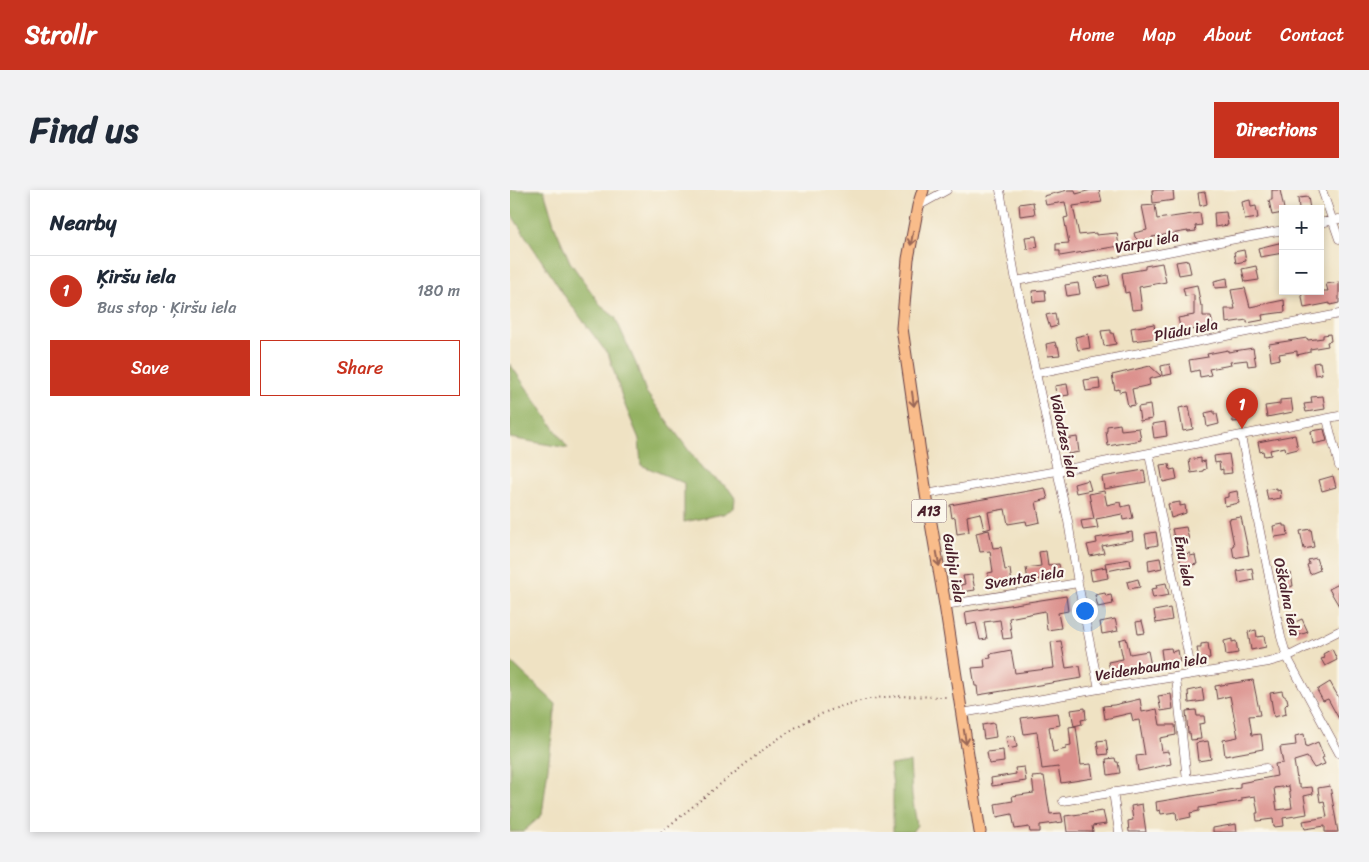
<!DOCTYPE html>
<meta charset="utf-8">
<style>
:root{--surface:#fff;--page:#f2f2f3;--text:#1f2937;--muted:#747a83;--line:#e0e1e3;--accent:#c8321e}
body{margin:0;font-family:Sriracha,sans-serif;background:var(--page);color:var(--text)}
.controls{position:absolute;right:15px;top:15px;display:grid;overflow:hidden;border-radius:0px;box-shadow:0 2px 8px #0003}
.controls button{width:45px;height:45px;display:grid;place-items:center;padding:0;border:0;border-bottom:1px solid var(--line);background:var(--surface);color:var(--text);font:25px sans-serif}
.you{position:absolute;left:574px;top:420px;width:18px;height:18px;margin:-12px;border:4px solid #fff;border-radius:50%;background:#1a73e8;box-shadow:0 0 0 8px #1a73e833}
.badge{display:grid;place-items:center;width:32px;height:32px;border-radius:50%;background:var(--accent);color:#fff;font-size:16px;font-weight:700}
.pin{position:absolute;translate:-50% -41px;filter:drop-shadow(0 1px 2px #0008)}
.pin::after{content:'';position:absolute;top:26px;width:18px;height:15px;background:inherit;clip-path:polygon(0 0,100% 0,50% 100%)}
.list{margin:0;padding:0;list-style:none}
h2{display:flex;justify-content:space-between;align-items:center;height:65px;margin:0;padding:0 20px;font-size:21px}
h2 small{font-size:16px;font-weight:400;color:var(--muted)}
.list li{display:grid;grid-template-columns:32px 1fr auto;gap:15px;align-items:center;box-sizing:border-box;height:70px;padding:0 20px;border-top:1px solid var(--line)}
.list b{display:block;font-size:19px;white-space:nowrap}
.list p{margin:0;font-size:16px;white-space:nowrap;color:var(--muted)}
.list em{font-size:16px;font-style:normal;color:var(--muted)}
.actions{display:flex;gap:10px;padding:15px 20px}
.actions a{flex:1;padding:11px 0;border:1px solid var(--accent);border-radius:0px;text-align:center;font-size:18px;color:var(--accent)}
.actions .main{background:var(--accent);color:#fff}
.map{position:relative;flex:none;width:829px;height:642px;overflow:hidden;border-radius:0px}
header{display:flex;align-items:center;gap:30px;box-sizing:border-box;height:70px;padding:0 25px;background:var(--accent);color:#fff}
header strong{font-size:24px}
nav{display:flex;gap:28px;margin-inline-start:auto;font-size:18px}
.intro{display:flex;align-items:center;justify-content:space-between;box-sizing:border-box;height:120px;padding:0 30px}
h1{margin:0;font-size:35px}
.button{padding:12px 22px;border-radius:0px;background:var(--accent);color:#fff;font-size:18px;font-weight:700}
main{display:flex;gap:30px;padding:0 30px}
aside{flex:1;background:var(--surface);border-radius:0px;box-shadow:0 2px 8px #0003}
.map>svg:first-child{display:block}
</style>
<header>
<strong>Strollr</strong>
<nav><a>Home</a><a>Map</a><a>About</a><a>Contact</a></nav>
</header>
<div class="intro"><h1>Find us</h1><a class="button">Directions</a></div>
<main>
<aside>
<h2>Nearby<small></small></h2>
<ul class="list">
<li><span class="badge">1</span><div><b>Ķiršu iela</b><p>Bus stop · Ķiršu iela</p></div><em>180 m</em></li>
</ul>
<div class="actions"><a class="main">Save</a><a>Share</a></div>
</aside>
<div class="map">
<svg width="829" height="642" viewBox="0 0 829 642">
<rect width="100%" height="100%" fill="#fbf7ec"/>
<filter id="ink" filterUnits="userSpaceOnUse"><feTurbulence type="fractalNoise" baseFrequency=".02" numOctaves="2"/><feDisplacementMap in="SourceGraphic" scale="10" xChannelSelector="R" yChannelSelector="G"/><feConvolveMatrix kernelMatrix="1 2 1 2 8 2 1 2 1" color-interpolation-filters="sRGB"/></filter>
<filter id="wash" filterUnits="userSpaceOnUse"><feTurbulence type="fractalNoise" baseFrequency=".0096" numOctaves="4" result="noise"/><feDisplacementMap in="SourceGraphic" scale="20" xChannelSelector="R" yChannelSelector="G"/><feGaussianBlur stdDeviation="1.12" result="paint"/><feColorMatrix in="noise" values="0 0 0 0 0 0 0 0 0 0 0 0 0 0 0 0 0 1.4 0 .05"/><feComposite in="paint" operator="in"/></filter>
<g filter="url(#wash)">
<rect width="100%" height="100%" fill="#efe2c3"/>
<path fill="#94b264" stroke="#6f6848" d="M0,0H34L45,37L60,72L92,117L105,127L126,174L136,202L193,280L218,298L225,308L224,318L213,324L174,332V293L131,275L129,249L114,213L99,166L56,108L3,27L0,19Z
M0,174L58,258L0,248Z
M0,471L46,514L32,625L13,642H0Z
M400,572L402,606L407,635L402,642H383V595L380,575Z"/>
<g id="blocks">
<path fill="#db918d" fill-rule="evenodd" d="M558,0H565L566,4L581,0H589L592,12L563,16L569,45L586,43V45L607,43L609,56L550,66V61H546V54L559,53L554,28L558,27L555,12L536,15L534,6Z
M642,0H663L664,10L643,13Z
M762,0H770L774,19L773,23L762,25L759,10H762Z
M695,2L697,14L690,16L688,3Z
M798,7L800,19H789L788,8Z
M740,10L741,17L746,16L748,28L735,30L732,12Z
M523,12L525,24L510,26L509,14Z
M645,15L647,29L690,23L692,35L685,36L686,41L678,42V41L642,47L643,49L629,51L625,47L624,43L637,40L632,16Z
M716,22L718,35L705,37L704,23Z
M526,46L528,57L517,59L515,47Z
M773,52V63L750,67L748,58Z
M734,60L736,71L726,73L724,62Z
M678,70L681,83L669,85L666,72Z
M652,73L656,92L629,97L632,119L622,120L619,102L615,103L612,83L635,79V76Z
M746,76L749,90L735,92L732,79Z
M598,85L600,95L587,98L585,88Z
M717,88L718,97L705,98L704,91Z
M829,92V113L820,115V113L794,118L791,101H818L816,94Z
M568,93L570,104L557,106L555,95Z
M687,95L691,116H693V126H701L703,137L671,141L668,128L684,125V105L675,106L673,98Z
M735,98L740,117L774,110L775,122L752,125L753,130L737,133V130L716,133L715,119H725L721,100Z
M535,100L536,111L523,112L522,101Z
M545,123L547,136L540,138L536,125Z
M644,134L646,148L623,151L621,138Z
M601,140V143H603L606,154L594,156L591,141Z
M578,144L580,158L568,160L565,147Z
M820,144L821,151L817,152L818,156L800,159V162L787,165V161L769,164L770,169L761,171L759,154L797,148L798,150L813,148V145Z
M545,152L546,156H548L550,165L538,166L536,154Z
M743,158L746,175L738,176L737,170L720,172L721,175L699,179L701,185L690,187L689,180L681,182L679,170L698,167L697,164L718,160V162Z
M810,172L812,184L805,185L803,173Z
M660,174L662,184L652,186L651,176Z
M640,176L651,186L639,189L640,195L622,199L625,215L618,216L615,201L609,202V199L605,200L602,185Z
M589,188L590,199L576,201L574,190Z
M557,194L559,205L546,207L545,196Z
M813,206L815,219L796,222L794,214L802,213L801,207Z
M781,209L783,222L757,227L755,216L770,214V210Z
M640,215L642,229L630,231L628,217Z
M679,216L683,239L673,241L669,218Z
M734,219L735,231L723,232L722,220Z
M704,221V224H707L709,234L697,237L695,223Z
M655,232L657,246L644,248L642,234Z
M610,234L611,240L629,238L631,250L598,256L596,241H597V236Z
M814,239L817,251L803,254L801,241Z
M785,245L788,259L776,262L775,257L760,260L761,265L754,266L753,261L750,262L748,252Z
M567,247L569,262L558,264L555,249Z
M719,264L722,283L713,284V279L710,280L709,272L705,273L704,266Z
M691,268V272L695,271L696,279L693,280V281L681,283L679,270Z
M659,274L660,280L665,279L667,289L653,292L650,275Z
M634,280L636,292L594,299L592,287Z
M823,286L826,297L812,301L809,290Z
M578,290L581,300L566,303L564,294Z
M535,298L538,309L526,312L530,332L517,335L516,331L498,334L495,319L478,322L481,338L474,340L470,323L457,326L459,342L447,344L445,327L442,328L440,315Z
M767,298V301L770,300L771,308L758,310L756,300Z
M594,301L597,315L610,312L611,317L620,315L623,328L613,330L612,324L586,329L588,338L573,340L571,331L584,329L579,304Z
M727,301L729,313L715,316L714,308L718,307V303Z
M670,312V316L675,315L676,323L661,328L658,314Z
M731,327L739,365L724,368L722,356L724,355L719,329Z
M773,334V336H777L778,345L765,347L763,336Z
M676,337L679,350L665,352L662,339Z
M801,339L804,357L794,359L790,341Z
M479,340L483,358L491,357L495,380L500,379L502,394L480,397L478,383L483,382L480,361L470,362L466,343Z
M622,342L623,350L592,356L594,363L580,366L577,355L587,353L586,348Z
M646,342L648,355L637,357L635,344Z
M536,361L538,375L549,374L551,386L518,391L516,378L531,376L529,362Z
M680,363V366L685,365L687,374L672,377L669,365Z
M650,368L652,378L639,381L638,370Z
M806,368L810,380L800,384L797,375L799,374L798,370Z
M620,369L621,376L597,381L595,373Z
M596,377L598,388L582,391L580,380Z
M742,378L744,390L729,393L727,381Z
M781,383L783,396L774,398L771,386Z
M462,385L465,400L452,402L451,395L455,394L453,386Z
M628,389L630,397L619,399L617,392Z
M656,393L659,405L643,408L641,399L647,398L646,395Z
M829,394V416L819,399Z
M595,403L596,406L601,405L603,414L588,417L585,405Z
M556,406L558,421L548,423L551,438L537,440L535,421L499,428L502,448L493,449L490,430L474,432L477,449L470,450L466,433L457,435L455,422Z
M660,418L662,430L646,433L644,421Z
M605,429L608,441L592,444L590,432Z
M792,429L798,442L787,446L781,434Z
M632,431L635,443L628,444L626,432Z
M746,440L747,447L754,446L756,457L741,460L738,442Z
M616,448L620,464L638,461L641,476L630,479L629,477L601,483L598,472L613,469L609,450Z
M722,449V452L726,451L728,463L716,465L714,451Z
M551,451L556,478L570,476L572,488L468,505L467,496H465L462,478L475,477L474,469L481,468L480,464L501,460L505,483L544,478L541,452Z
M698,453L700,468L689,469L687,458H691V454Z
M661,458L662,462L668,460L670,472L653,474L651,459Z
M822,459L827,470L815,476L811,469L815,468L813,464Z
M743,490L750,525L739,526L742,545L751,544L753,559L715,566L713,550L728,547L720,506L707,509L705,496Z
M820,492L829,508V529L818,509L813,511L807,500Z
M692,498L694,511L679,513L678,501Z
M772,501L773,505L777,508L778,513L775,516L776,524L764,527L760,503Z
M661,504L663,519L651,521L648,506Z
M630,509L632,522L647,519L650,535H665L666,545L650,548L652,562L658,561V563H659L661,574L628,581L626,566L635,565L629,530L623,531L621,523L595,529L593,516L604,515Z
M575,518L576,529L571,530L572,534L564,536L561,520Z
M686,520L687,526H694L695,533L689,534L691,549L681,550L680,543H678L676,521Z
M548,523L550,535L539,537L543,562L556,559V556L561,555L559,537L566,536L571,575L581,574L583,588L551,593L548,577L532,579L527,542L514,544L511,528Z
M484,533L486,547L474,549L472,535Z
M794,544L796,557L808,552L814,567L812,568L815,574L804,578L797,567L784,571L788,595H790V598L802,597L803,604L794,606L797,624L773,628L774,636L764,637L763,629L747,631L746,623H748L745,606L732,608V611L689,618V621L680,623L681,627L667,630L666,622L651,624L650,620L647,621L646,612L730,598V593L767,586L765,574L773,573L770,557L786,555L785,546ZM779,596L782,618L767,620L764,598Z
M505,546L507,557L498,559L496,547Z
M596,550L598,564L589,565L587,551Z
M698,551L701,569L688,571L686,553Z
M493,560L494,572L479,574L477,562Z
M605,568L606,572H608L610,583L598,585L596,569Z
M514,577L516,591L482,596L481,588L506,584L505,578Z
M534,586L540,624L551,623L553,632L530,635V642H520L519,637L505,639L502,624L487,627L485,614L503,611L502,606L524,603L522,587Z
M820,596L828,642H815V636L795,639L793,631L817,627L814,611L810,612L808,598Z
M632,614L636,642H619L618,631L623,630L621,616Z
M593,621L596,634L582,636L583,642H557L555,626Z
M726,634L727,642H703V638Z"/>
</g>
</g>
<g filter="url(#ink)">
<use href="#blocks" fill-opacity="0" stroke="#633c42" stroke-width="1"/>
<g fill="none" stroke-linecap="round" stroke-linejoin="round">
<defs>
<path id="minor" d="M490,0L506,91L558,331L568,393L589,499
M812,0L829,49
M408,16L437,0
M810,33L829,29
M506,91L773,40
M527,183L829,124
M817,229L829,276
M731,246L771,447L777,467L829,563
M639,263L682,484
M416,304L547,281L829,226
M435,415L568,393
M666,488L677,590
M452,523L589,499L759,472L777,467L829,441
M603,602L609,642
M553,611L677,590L756,578"/>
<path id="primary" d="M413,0L408,16L398,69L392,138L416,304L435,415L470,642"/>
</defs>
<use href="#minor" stroke="#633c42" stroke-width="9"/>
<use href="#primary" stroke="#633c42" stroke-width="13"/>
<path stroke="#633c42" stroke-width="2" stroke-dasharray="1 4" stroke-linecap="butt" d="M151,642C175,623 199,603 223,584C266,549 299,522 355,510C382,504 412,507 439,507"/>
<use href="#minor" stroke="#fff" stroke-width="8"/>
<use href="#primary" stroke="#f9bc8a" stroke-width="11"/>
</g>
<defs><path id="oneway-shaft" d="M-6 0H5M1.5-3L5.5 0L1.5 3" fill="none" stroke-width="1.6" stroke-linecap="round" stroke-linejoin="round" transform="scale(1.25)"/></defs>
<g stroke="#996656">
<use href="#oneway-shaft" transform="translate(402 48) rotate(100)"/>
<use href="#oneway-shaft" transform="translate(403 209) rotate(82)"/>
<use href="#oneway-shaft" transform="translate(428 369) rotate(80)"/>
<use href="#oneway-shaft" transform="translate(455 547) rotate(81)"/>
</g>
</g>
<g text-anchor="middle" stroke-width="4.5" stroke-linejoin="round" paint-order="stroke">
<rect fill="#fbf7ec" stroke="#7f6065" stroke-width="1" x="401.5" y="309.5" width="35" height="23" rx="4"/>
<g font-size="14" font-weight="bold" fill="#4a1f2b">
<text x="419" y="326">A13</text>
</g>
<g font-size="15" fill="#4a1f2b" stroke="#fbf7ec">
<text transform="translate(637 52) rotate(-11)" y="5">Vārpu iela</text>
<text transform="translate(676 140) rotate(-11)" y="5">Plūdu iela</text>
<text transform="translate(554 246) rotate(78)" y="5">Vālodzes iela</text>
<text transform="translate(674 371) rotate(79)" y="5">Ēnu iela</text>
<text transform="translate(444 378) rotate(80)" y="5">Gulbju iela</text>
<text transform="translate(514 388) rotate(-9)" y="5">Sventas iela</text>
<text transform="translate(777 407) rotate(78)" y="5">Oškalna iela</text>
<text transform="translate(641 477) rotate(-9)" y="5">Veidenbauma iela</text>
</g>
</g>
</svg>
<div class="controls">
<button>+</button>
<button>−</button>
</div>
<div class="you"></div>
<div class="pin badge" style="left:732px;top:239px">1</div>
</div>
</main>
